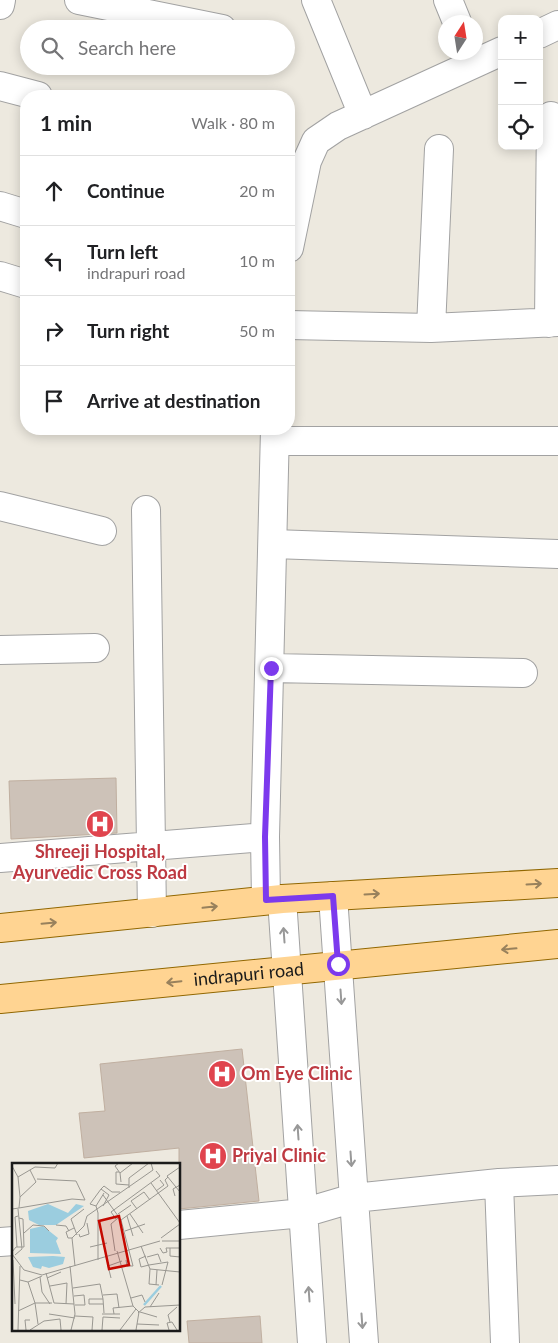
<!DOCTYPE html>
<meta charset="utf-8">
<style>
:root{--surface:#fff;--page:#f2f2f2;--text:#202124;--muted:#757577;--line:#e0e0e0}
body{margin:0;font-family:Lato,sans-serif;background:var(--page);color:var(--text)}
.controls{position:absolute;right:15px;top:15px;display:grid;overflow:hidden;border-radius:10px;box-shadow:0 2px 12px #0003}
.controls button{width:45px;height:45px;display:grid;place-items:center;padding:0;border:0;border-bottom:1px solid var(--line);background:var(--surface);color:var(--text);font:25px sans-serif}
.compass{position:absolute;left:438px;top:15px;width:45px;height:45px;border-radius:50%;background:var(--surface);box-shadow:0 2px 12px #0003;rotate:12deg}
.stop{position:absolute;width:15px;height:15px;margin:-11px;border:4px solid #7c3aed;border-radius:50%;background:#fff}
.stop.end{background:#7c3aed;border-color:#fff;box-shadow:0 1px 5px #0008}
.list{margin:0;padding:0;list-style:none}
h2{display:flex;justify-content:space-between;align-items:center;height:65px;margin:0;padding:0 20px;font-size:21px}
h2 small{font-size:16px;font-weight:400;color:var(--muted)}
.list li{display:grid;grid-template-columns:32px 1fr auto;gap:15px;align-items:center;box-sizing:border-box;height:70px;padding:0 20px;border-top:1px solid var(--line)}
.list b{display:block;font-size:19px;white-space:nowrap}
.list p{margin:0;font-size:16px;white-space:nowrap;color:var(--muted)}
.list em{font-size:16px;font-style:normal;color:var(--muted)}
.icon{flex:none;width:28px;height:28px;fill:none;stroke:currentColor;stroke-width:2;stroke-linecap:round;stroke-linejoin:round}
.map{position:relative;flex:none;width:558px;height:1343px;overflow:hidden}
.search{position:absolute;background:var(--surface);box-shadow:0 2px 12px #0003;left:20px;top:20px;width:275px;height:55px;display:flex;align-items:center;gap:12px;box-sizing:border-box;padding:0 18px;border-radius:28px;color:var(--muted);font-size:19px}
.panel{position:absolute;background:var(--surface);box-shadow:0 2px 12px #0003;left:20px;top:90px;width:275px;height:345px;border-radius:20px}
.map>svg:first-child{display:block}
</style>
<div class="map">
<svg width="558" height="1343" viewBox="0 0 558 1343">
<rect width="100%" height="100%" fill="#ede9df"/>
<path fill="#cdc2b8" stroke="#c0afa0" d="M116,778L117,833L11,839L9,781Z
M242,1049L259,1201L179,1209V1148L84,1158L79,1113L105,1111L100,1064Z
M260,1316L262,1343H189L187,1321Z"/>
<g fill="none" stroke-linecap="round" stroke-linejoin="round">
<defs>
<path id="minor" d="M79,0L222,29
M316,0L363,115
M448,0L457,22
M0,5L1,0
M539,34L558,25
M0,86L38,96
M0,206L26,214
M289,248L307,161L316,141L338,126L502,51
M0,276L26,284
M549,323L551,116
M289,325L431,328L558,322
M431,328L439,149
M275,441H558
M0,506L102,531
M146,510L152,913
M273,544L558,554
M0,650L95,648
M271,668L523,673
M0,858L265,837
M333,896L364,1343
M282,899L312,1343
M266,900L265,837L275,429
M499,1183L505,1343
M179,1225L303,1213L354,1198L499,1183L558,1180
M0,1242L14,1241"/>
<g id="major">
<path d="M0,928L282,899L558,883"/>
<path id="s1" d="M0,999L558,944"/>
</g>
</defs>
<use href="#minor" stroke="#a2a2a2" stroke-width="30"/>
<use href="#major" stroke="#916700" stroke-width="30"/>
<use href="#minor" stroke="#fff" stroke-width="28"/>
<use href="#major" stroke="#ffd492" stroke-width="28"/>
</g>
<defs><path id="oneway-shaft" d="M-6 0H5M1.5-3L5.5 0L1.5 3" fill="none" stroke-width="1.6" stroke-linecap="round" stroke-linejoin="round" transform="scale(1.25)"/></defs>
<g stroke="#98815c">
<use href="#oneway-shaft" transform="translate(534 884) rotate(-3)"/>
<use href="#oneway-shaft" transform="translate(372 894) rotate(-3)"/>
<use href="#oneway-shaft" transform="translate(210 907) rotate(-6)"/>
<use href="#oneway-shaft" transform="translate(49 923) rotate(-5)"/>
<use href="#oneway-shaft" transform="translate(509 949) rotate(175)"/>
<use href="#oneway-shaft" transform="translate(174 982) rotate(174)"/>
</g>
<g stroke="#989898">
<use href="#oneway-shaft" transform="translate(284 935) rotate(-94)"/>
<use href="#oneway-shaft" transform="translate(341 997) rotate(86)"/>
<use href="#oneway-shaft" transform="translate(298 1132) rotate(-94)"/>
<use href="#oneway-shaft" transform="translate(351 1159) rotate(86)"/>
<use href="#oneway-shaft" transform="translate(309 1294) rotate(-94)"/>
<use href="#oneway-shaft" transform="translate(362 1321) rotate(86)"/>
</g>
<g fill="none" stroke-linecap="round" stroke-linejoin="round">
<path stroke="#7c3aed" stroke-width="6" d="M271,668L265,837L266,900L333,896L338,964"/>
</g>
<defs>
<symbol id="hospital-disc" viewBox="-11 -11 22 22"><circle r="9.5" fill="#e0444e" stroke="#fff"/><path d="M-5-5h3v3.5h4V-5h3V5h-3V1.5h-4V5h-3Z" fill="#fff"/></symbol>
</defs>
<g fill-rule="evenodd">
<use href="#hospital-disc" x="84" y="808" width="32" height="32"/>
<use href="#hospital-disc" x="206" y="1058" width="32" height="32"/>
<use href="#hospital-disc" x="197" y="1140" width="32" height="32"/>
</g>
<g text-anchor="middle" stroke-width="4" stroke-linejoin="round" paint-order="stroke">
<g font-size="18" font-weight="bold" fill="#be3a42" stroke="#fff" text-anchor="start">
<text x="100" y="858" text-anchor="middle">Shreeji Hospital,<tspan x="100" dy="21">Ayurvedic Cross Road</tspan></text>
<text x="241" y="1080">Om Eye Clinic</text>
<text x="232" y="1162">Priyal Clinic</text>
</g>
<g font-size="18" fill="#1b1b1b" stroke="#fff">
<text dy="6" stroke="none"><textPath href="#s1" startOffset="250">indrapuri road</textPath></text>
</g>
</g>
<g transform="translate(12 1163)">
<rect width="168" height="168" fill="#ede9df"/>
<path d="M36,41L56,50L64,41L72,43L44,62H27L17,57L16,48ZM31,63L46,75L44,78L49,91L18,90V66ZM16,94L41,93L53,94L51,101L37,105L30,103L29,106L21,104Z" fill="#9bcddf"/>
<path fill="none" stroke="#9bcddf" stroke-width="2.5" d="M132,142L149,123"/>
<path fill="none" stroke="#999791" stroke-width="1" d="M107,0L103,3L108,10L109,19M0,3L6,14L8,34L7,45L0,46M168,4L155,13L168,29M107,9H104V21L117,22M108,10L121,0M6,14L23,4L43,5L46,0M139,20L168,60M117,25V15L137,0M89,26L92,23L100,29H108M144,28L152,22L148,17M91,32L109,57L121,103H115L114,97M163,33L161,26L168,22M8,34L24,19L18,7M84,43L92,30M7,45L60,36L73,37L64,18L25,16M125,46L119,38L132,29L138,37M106,51L119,42M118,51L131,70M115,53L121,73M104,56L99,49L148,13L144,8M109,57L156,23L153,17L156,14M44,62L54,63L57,68M113,68L133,61M12,70L21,62L32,63L37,68M67,71L68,74L77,71L75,60M65,72L59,56L72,46M60,75H56L54,69L62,65M149,75L168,61M150,78H168M129,83L138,106L168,109M5,84L3,54L6,53M78,84L95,80M148,85L151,90L155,89L154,85H168M158,85V93L168,94M103,88L99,61L106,55M105,88L121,143L127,149L124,167M0,89L4,84H12L11,56L7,55M0,91L12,107L30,112L148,78M3,92L10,86L6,46M134,93L127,96L129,104L137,102M135,94L146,91L149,99M1,97L3,141M86,97V50L84,43L78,41L89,26L97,32L91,43M137,102L156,99L150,122M58,103L63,151L59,167M63,103L60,75L72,63L75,53L141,7L139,0M138,106L137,121L147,122M34,110L42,140L62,141M28,114L30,129L38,141M35,115L49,109M99,115L96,103L110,98M16,119L30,113M144,122L145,107M38,123L55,120L54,141M61,125L88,121L91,136M91,132L105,131L107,145M62,133L72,132L73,142H63M119,135L130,132L133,139M23,140L26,161M23,140H40M91,141H77V136H91L92,150M138,144L147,130M6,148L23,140L16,119L8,117M128,149L145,154M126,150L133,144L168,142M37,151L63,155M90,151H108M102,151L101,145L121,143M63,153L81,154L80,167M158,159L156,152L165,144M125,161L147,162M6,167L8,103M14,167L13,157H18M18,167L32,158L48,156L49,167M90,167L91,154L108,155M108,167L124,146M157,167L155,160L160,159L165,167"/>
<path fill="#c50800" fill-opacity="0.15" stroke="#c50800" stroke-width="2.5" d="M107,53L117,102L97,106L87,58Z"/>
<rect width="168" height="168" fill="none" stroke="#1b1b1b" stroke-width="2.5"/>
</g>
</svg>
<div class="controls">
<button>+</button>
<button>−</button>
<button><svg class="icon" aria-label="locate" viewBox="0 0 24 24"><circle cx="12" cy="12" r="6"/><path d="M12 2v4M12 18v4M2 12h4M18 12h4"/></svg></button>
</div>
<svg class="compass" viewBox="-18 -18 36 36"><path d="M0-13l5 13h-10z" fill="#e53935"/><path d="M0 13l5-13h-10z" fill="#757577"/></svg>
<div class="stop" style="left:338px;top:964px"></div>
<div class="stop end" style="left:271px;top:668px"></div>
<div class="search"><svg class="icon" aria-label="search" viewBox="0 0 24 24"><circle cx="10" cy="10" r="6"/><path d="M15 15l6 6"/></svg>Search here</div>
<section class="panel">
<h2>1 min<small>Walk · 80 m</small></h2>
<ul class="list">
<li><svg class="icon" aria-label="ahead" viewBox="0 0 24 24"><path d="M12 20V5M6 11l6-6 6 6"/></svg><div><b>Continue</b></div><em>20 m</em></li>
<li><svg class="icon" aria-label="left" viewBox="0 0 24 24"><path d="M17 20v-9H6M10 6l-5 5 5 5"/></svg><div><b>Turn left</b><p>indrapuri road</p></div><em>10 m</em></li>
<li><svg class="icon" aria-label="right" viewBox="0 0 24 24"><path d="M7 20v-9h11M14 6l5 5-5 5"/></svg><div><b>Turn right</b></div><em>50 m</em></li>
<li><svg class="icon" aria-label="arrive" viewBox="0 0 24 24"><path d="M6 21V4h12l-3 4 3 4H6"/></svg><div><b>Arrive at destination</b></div></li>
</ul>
</section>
</div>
